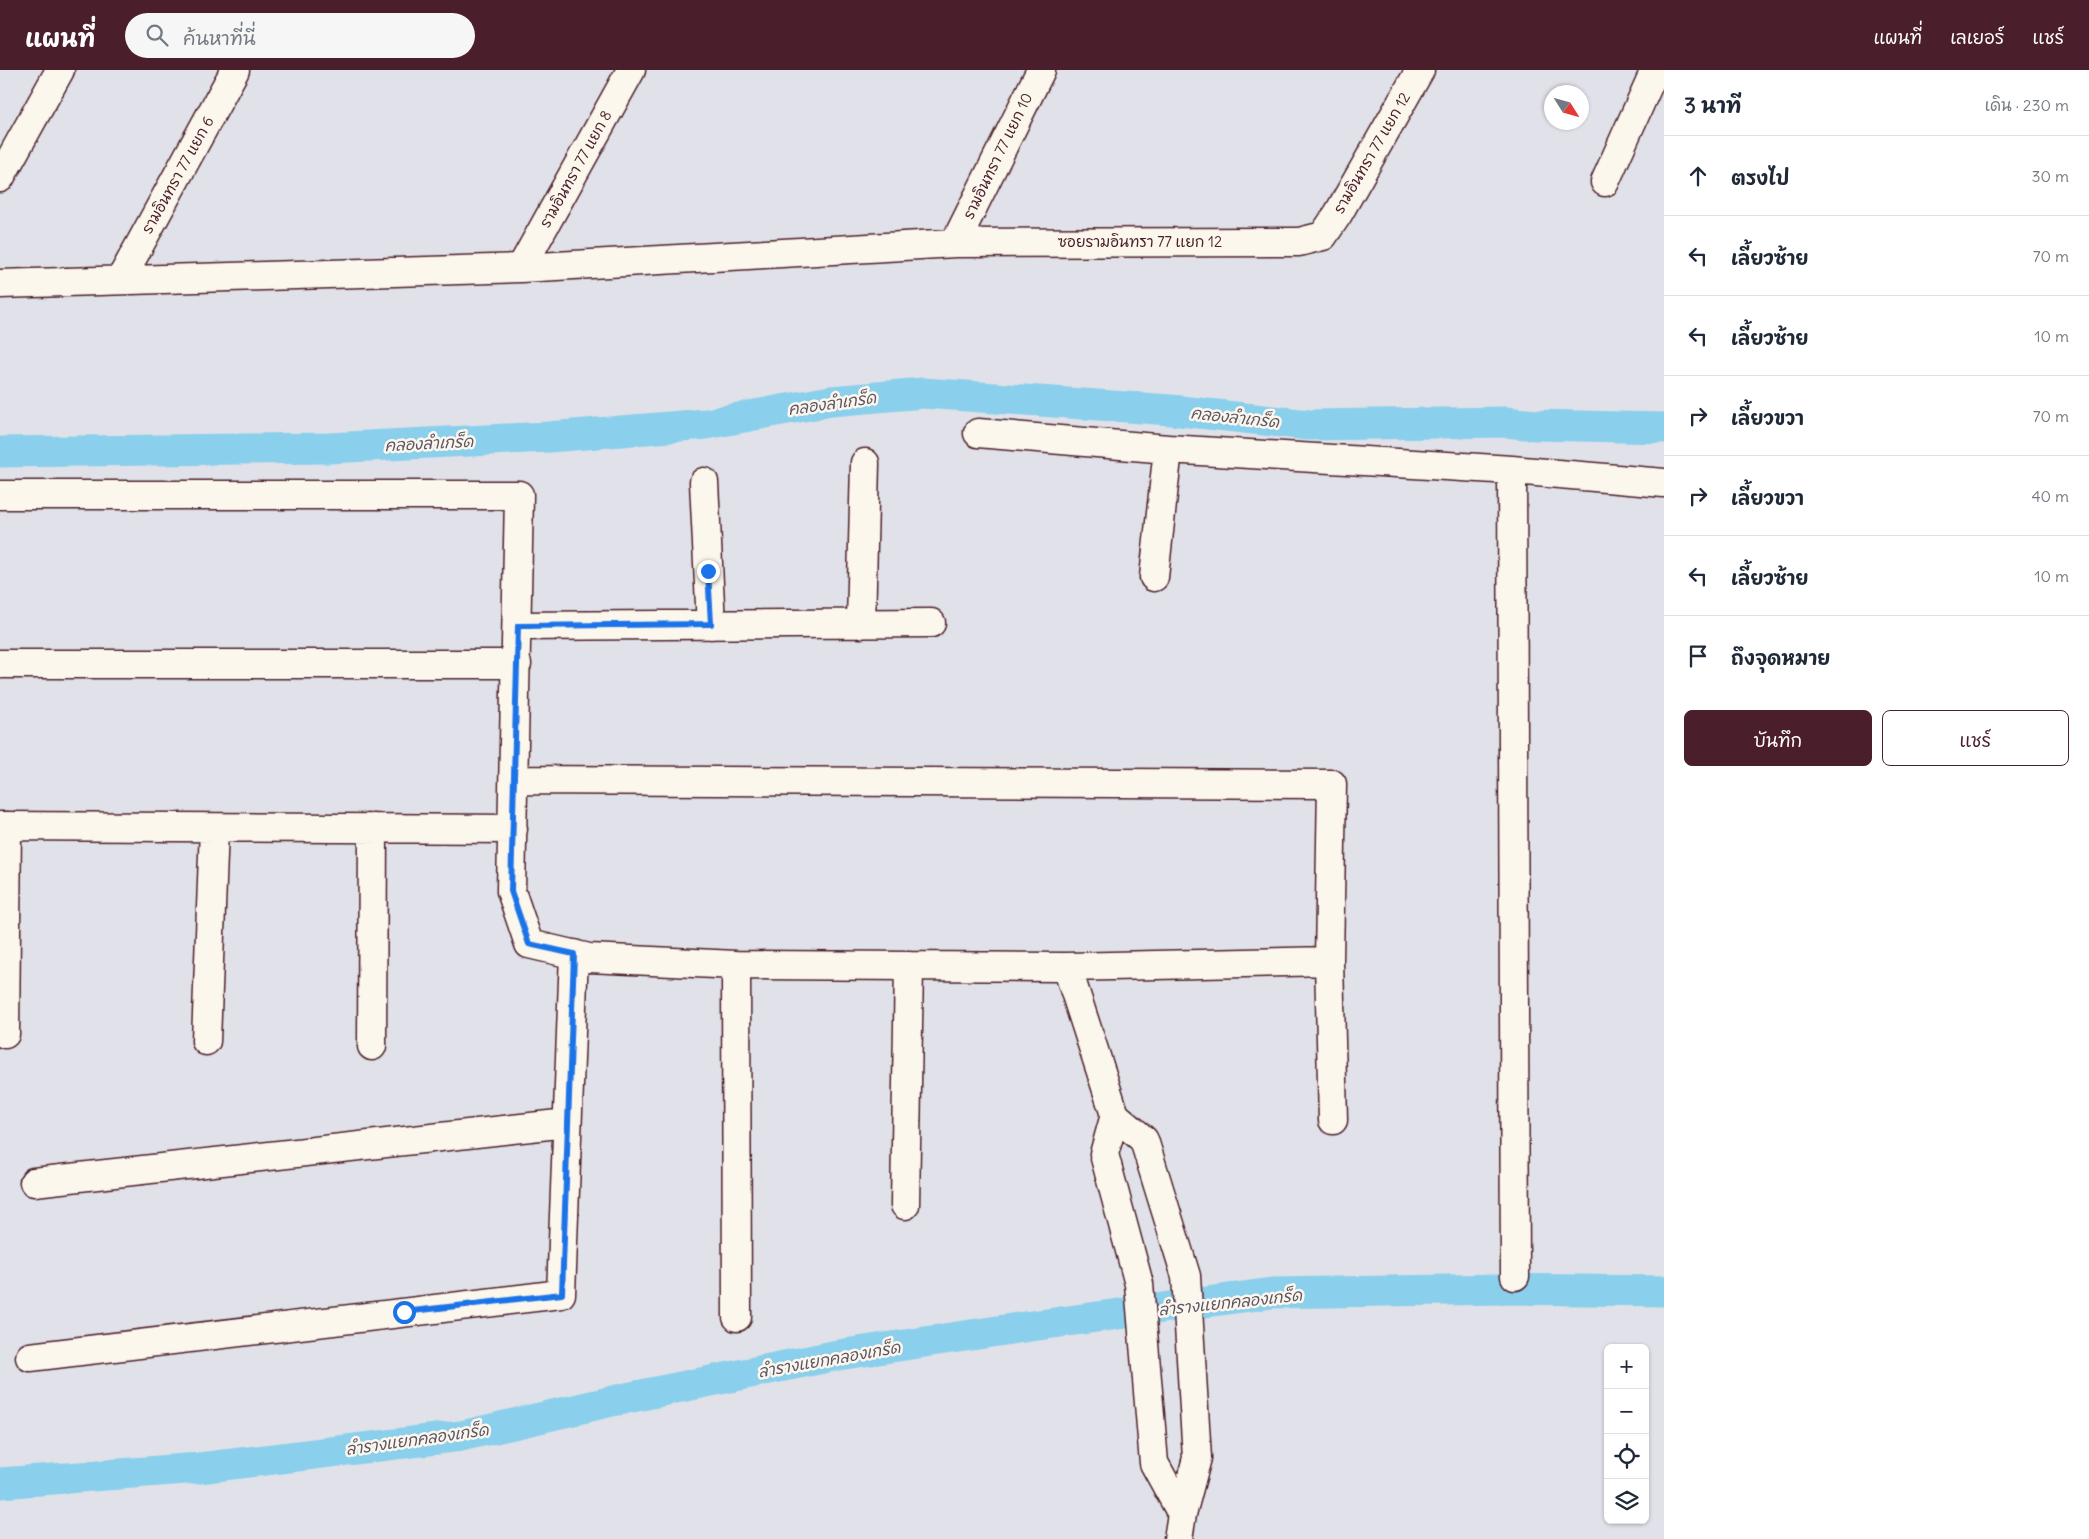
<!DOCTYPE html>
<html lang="th">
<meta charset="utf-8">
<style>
:root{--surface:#fff;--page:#f6f6f7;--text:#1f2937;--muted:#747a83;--line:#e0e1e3;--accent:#4a1f2b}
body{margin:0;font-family:Delius,"Playpen Sans Thai",sans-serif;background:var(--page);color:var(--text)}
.controls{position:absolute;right:15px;bottom:15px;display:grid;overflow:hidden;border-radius:8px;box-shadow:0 1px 4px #0004}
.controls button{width:45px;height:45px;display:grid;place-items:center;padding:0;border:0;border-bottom:1px solid var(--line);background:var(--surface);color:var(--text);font:25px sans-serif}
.compass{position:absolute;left:1544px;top:15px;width:45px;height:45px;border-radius:50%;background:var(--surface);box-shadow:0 1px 4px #0004;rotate:127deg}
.stop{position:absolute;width:15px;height:15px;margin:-11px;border:4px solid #1a73e8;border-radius:50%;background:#fff}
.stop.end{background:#1a73e8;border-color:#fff;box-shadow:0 1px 5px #0008}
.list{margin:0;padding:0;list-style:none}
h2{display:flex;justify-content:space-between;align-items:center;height:65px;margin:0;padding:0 20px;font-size:21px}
h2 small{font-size:16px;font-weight:400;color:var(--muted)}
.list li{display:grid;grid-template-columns:32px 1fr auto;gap:15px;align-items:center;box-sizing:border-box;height:80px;padding:0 20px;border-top:1px solid var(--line)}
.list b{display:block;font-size:19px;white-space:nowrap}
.list em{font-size:16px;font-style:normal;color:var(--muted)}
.actions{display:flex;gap:10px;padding:15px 20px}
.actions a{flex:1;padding:11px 0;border:1px solid var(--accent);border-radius:8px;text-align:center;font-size:18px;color:var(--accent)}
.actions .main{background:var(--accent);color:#fff}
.icon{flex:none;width:28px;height:28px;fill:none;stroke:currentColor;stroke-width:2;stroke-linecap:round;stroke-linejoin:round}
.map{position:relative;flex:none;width:1664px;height:1469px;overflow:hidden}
header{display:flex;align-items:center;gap:30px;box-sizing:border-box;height:70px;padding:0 25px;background:var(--accent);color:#fff}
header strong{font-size:24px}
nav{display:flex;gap:28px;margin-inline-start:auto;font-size:18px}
.search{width:350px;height:45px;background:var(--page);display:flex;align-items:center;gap:12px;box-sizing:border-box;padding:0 18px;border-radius:28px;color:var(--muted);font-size:19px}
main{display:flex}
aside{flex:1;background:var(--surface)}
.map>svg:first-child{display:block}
</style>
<header>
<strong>แผนที่</strong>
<div class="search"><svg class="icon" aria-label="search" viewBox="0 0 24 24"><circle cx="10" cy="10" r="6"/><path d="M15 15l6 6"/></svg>ค้นหาที่นี่</div>
<nav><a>แผนที่</a><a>เลเยอร์</a><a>แชร์</a></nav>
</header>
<main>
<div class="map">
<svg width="1664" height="1469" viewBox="0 0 1664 1469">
<rect width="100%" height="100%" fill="#e1e2e9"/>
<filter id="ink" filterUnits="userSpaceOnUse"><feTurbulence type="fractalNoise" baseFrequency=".02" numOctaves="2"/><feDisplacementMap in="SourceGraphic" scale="10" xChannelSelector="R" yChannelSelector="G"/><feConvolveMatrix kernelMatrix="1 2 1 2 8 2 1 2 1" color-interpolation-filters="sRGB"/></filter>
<g filter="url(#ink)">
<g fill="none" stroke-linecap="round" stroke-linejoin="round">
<path stroke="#8acfeb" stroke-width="31" d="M0,382L328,378L549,367L706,354L831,331L923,323L1171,340L1309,355L1505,352L1536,355L1664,358
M0,1413L199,1398L461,1366L617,1330L838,1285L1024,1257L1272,1223L1504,1219L1664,1221"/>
<defs>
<path id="minor" d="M0,108L60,0
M1605,112L1655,0
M955,173L1041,0
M521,198L631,0
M121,209L235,0
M0,214L521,198L955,173L1299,172L1323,166L1338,144L1420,0
M978,363L1168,379L1512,400
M704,412L711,555
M0,425H519L511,821L529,874L589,888L736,895L1067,897L1329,891
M1154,507L1168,379
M861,554L865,393
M517,556L931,553
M0,594H517
M514,710L1332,714L1329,891L1333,1050
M0,756L513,759
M736,895L737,1247
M1067,897L1115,1045
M5,964L7,756
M206,971L214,758
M372,976L373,758
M1115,1045L1144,1070L1186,1206L1197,1388L1182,1444L1154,1393L1139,1214L1104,1084Z
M34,1112L567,1053
M905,1135L909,896
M1515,1206L1512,400L1664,413
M30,1287L561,1224L574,884
M1178,1469L1182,1444"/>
</defs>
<use href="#minor" stroke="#4a1f2b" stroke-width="31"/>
<use href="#minor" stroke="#fbf7ec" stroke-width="28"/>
</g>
</g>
<g fill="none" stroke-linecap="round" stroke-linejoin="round" filter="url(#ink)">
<path stroke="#1a73e8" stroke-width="6" d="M404,1242L562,1224L574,884L529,874L511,821L518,556L711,554L708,501"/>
</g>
<g text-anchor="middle" stroke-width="5" stroke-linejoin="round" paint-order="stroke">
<g font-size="15" fill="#4a1f2b" stroke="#fbf7ec">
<text transform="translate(1372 83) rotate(-60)" y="5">รามอินทรา 77 แยก 12</text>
<text transform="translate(998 86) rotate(-64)" y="5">รามอินทรา 77 แยก 10</text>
<text transform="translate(576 99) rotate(-61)" y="5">รามอินทรา 77 แยก 8</text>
<text transform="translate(178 105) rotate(-61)" y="5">รามอินทรา 77 แยก 6</text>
<text x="1140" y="177">ซอยรามอินทรา 77 แยก 12</text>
</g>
<g font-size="16" font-style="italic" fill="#5d5465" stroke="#fbf7ec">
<text transform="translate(832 333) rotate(-8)" y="6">คลองลำเกร็ด</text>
<text transform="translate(1235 347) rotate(6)" y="6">คลองลำเกร็ด</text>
<text transform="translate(429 373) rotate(-3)" y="6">คลองลำเกร็ด</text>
<text transform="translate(1230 1232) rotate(-6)" y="6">ลำรางแยกคลองเกร็ด</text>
<text transform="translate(829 1289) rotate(-10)" y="6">ลำรางแยกคลองเกร็ด</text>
<text transform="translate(417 1369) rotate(-8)" y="6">ลำรางแยกคลองเกร็ด</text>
</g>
</g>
</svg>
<div class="controls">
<button>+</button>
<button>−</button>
<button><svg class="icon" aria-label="locate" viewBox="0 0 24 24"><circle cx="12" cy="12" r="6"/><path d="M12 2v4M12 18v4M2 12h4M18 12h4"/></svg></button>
<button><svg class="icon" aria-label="layers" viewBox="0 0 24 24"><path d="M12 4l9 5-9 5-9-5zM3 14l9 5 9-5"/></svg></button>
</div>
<svg class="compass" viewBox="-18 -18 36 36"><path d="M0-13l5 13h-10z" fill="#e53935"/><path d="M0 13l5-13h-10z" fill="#747a83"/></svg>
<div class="stop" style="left:404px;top:1242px"></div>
<div class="stop end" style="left:708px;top:501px"></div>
</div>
<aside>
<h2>3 นาที<small>เดิน · 230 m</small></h2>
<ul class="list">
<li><svg class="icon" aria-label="ahead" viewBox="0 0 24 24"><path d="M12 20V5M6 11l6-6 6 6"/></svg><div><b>ตรงไป</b></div><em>30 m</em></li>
<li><svg class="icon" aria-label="left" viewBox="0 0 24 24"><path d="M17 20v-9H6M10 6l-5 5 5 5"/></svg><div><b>เลี้ยวซ้าย</b></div><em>70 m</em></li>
<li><svg class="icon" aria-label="left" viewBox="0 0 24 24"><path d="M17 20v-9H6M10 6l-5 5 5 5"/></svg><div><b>เลี้ยวซ้าย</b></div><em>10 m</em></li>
<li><svg class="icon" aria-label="right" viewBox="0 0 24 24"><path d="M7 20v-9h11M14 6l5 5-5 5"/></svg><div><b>เลี้ยวขวา</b></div><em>70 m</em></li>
<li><svg class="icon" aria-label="right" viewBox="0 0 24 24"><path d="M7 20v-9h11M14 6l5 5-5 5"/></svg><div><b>เลี้ยวขวา</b></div><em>40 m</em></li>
<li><svg class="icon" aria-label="left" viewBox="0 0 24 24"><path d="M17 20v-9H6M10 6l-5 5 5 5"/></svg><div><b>เลี้ยวซ้าย</b></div><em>10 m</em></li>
<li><svg class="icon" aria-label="arrive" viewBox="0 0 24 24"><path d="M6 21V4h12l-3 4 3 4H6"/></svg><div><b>ถึงจุดหมาย</b></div></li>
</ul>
<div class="actions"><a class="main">บันทึก</a><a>แชร์</a></div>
</aside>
</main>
